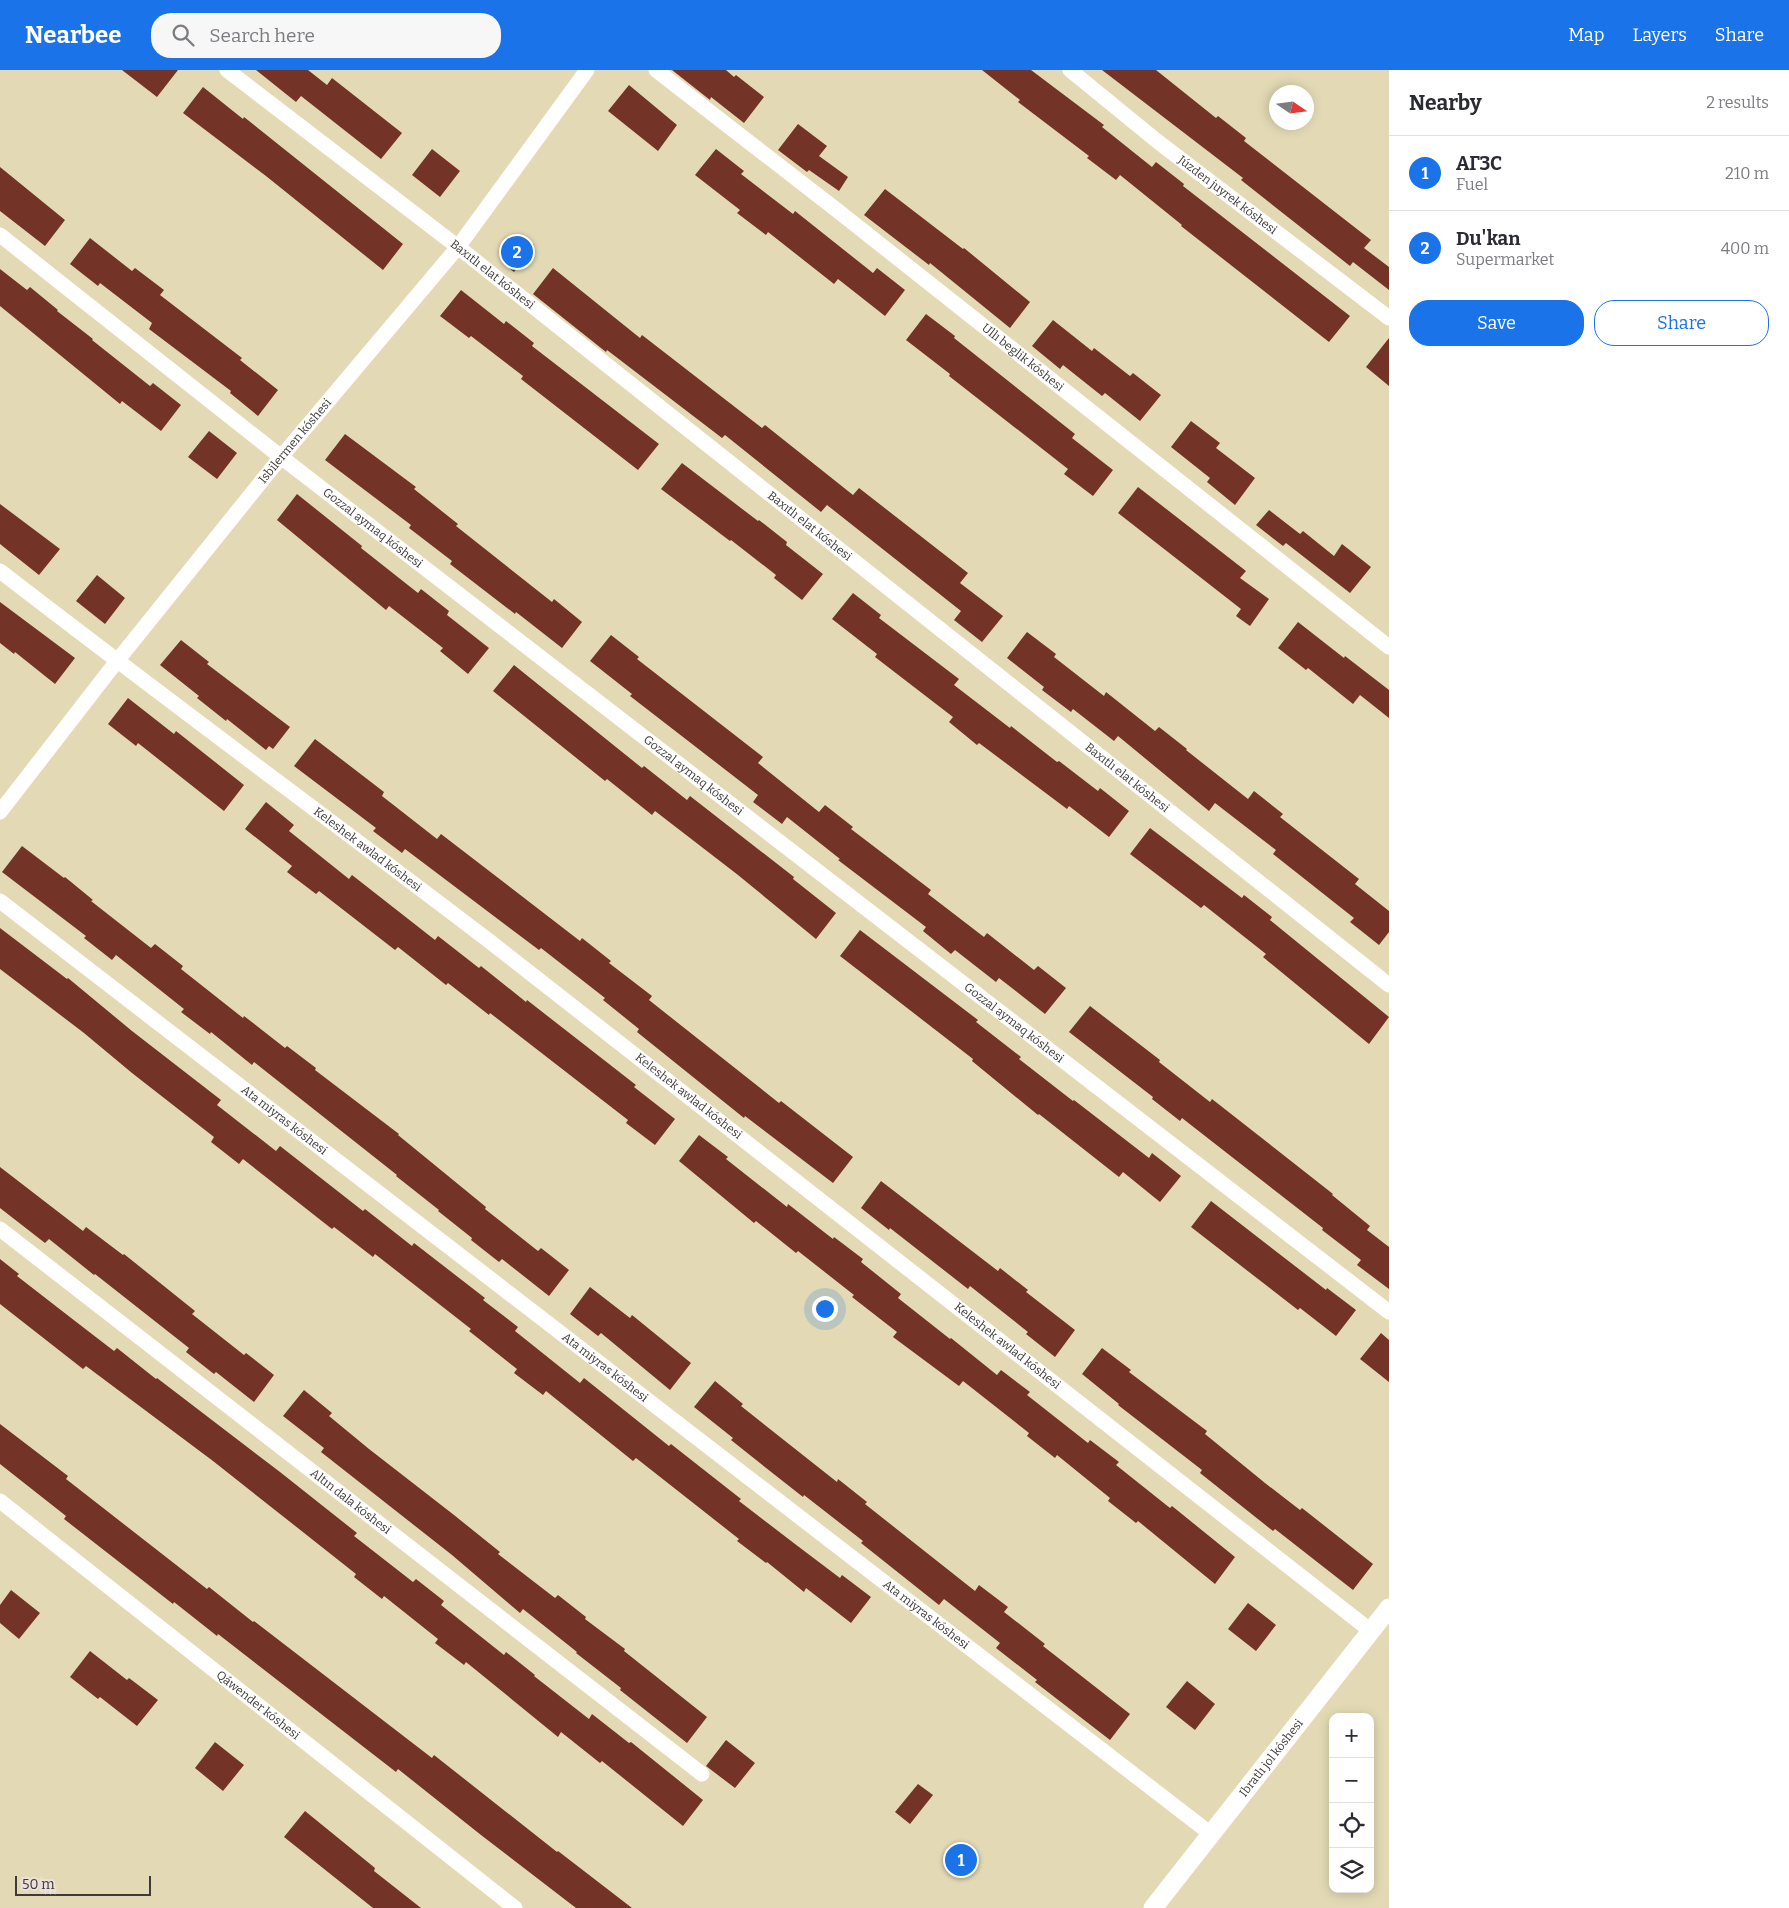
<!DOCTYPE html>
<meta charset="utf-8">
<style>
:root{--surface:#fff;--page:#f7f7f7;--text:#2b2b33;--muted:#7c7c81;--line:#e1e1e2;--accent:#1a73e8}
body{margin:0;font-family:Bitter,serif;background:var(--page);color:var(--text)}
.controls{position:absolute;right:15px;bottom:15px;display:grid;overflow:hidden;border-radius:10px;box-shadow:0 2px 12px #0003}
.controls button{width:45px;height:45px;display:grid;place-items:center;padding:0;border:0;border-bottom:1px solid var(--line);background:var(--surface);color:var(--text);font:25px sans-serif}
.compass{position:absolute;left:1269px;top:15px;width:45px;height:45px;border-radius:50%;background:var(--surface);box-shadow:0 2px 12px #0003;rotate:103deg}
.scale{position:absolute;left:15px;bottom:12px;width:136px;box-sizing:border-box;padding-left:5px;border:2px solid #3e3a38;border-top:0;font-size:14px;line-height:18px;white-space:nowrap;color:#3e3a38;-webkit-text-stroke:4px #ece0db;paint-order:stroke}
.you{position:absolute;left:824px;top:1238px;width:18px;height:18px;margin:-12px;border:4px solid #fff;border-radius:50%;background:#1a73e8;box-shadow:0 0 0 8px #1a73e833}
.badge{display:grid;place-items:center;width:32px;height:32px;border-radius:50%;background:var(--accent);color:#fff;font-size:16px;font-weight:700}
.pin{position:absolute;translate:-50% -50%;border:2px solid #fff;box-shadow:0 1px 5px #0006}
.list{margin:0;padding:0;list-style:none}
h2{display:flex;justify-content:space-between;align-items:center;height:65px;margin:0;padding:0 20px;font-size:21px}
h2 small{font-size:16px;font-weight:400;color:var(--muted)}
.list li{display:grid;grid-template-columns:32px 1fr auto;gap:15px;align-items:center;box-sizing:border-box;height:75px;padding:0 20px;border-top:1px solid var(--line)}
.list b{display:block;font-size:19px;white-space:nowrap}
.list p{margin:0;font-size:16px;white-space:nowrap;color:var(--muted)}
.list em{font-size:16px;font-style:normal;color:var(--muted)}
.actions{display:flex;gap:10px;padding:15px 20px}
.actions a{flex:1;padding:11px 0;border:1px solid var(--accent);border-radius:20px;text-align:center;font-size:18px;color:var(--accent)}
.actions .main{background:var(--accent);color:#fff}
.icon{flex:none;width:28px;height:28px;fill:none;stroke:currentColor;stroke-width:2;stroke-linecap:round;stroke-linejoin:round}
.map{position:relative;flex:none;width:1389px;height:1838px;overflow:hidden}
header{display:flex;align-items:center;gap:30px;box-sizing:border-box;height:70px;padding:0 25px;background:var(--accent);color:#fff}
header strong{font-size:24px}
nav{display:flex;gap:28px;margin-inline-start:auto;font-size:18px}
.search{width:350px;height:45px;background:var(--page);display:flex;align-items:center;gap:12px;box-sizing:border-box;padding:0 18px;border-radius:20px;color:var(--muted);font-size:19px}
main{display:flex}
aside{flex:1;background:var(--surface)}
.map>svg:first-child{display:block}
</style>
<header>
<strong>Nearbee</strong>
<div class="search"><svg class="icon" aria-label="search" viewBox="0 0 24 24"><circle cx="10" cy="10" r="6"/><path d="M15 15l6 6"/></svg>Search here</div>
<nav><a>Map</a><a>Layers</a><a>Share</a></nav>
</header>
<main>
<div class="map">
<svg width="1389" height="1838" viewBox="0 0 1389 1838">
<rect width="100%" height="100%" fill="#ece0db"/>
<path fill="#e3dab5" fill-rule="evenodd" d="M0,0H1389V1838H0ZM1276,22H1306V52H1276ZM1333,1647H1370V1819H1333Z"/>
<path fill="#733326" d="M122,0H178L157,27Z
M256,0H308L327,15L332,8L402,63L381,89L301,26L296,32Z
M672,0H726L734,7L736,5L764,27L744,53L711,27L710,30Z
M982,0H1031L1104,55L1102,57L1152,97L1156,92L1184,114L1183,116L1350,246L1329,272L1181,156L1182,155L1120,105L1116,110L1087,88L1089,86L1018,32L1020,30Z
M1102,0H1156L1216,48L1218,46L1246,68L1244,71L1371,170L1364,178L1389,197V220L1353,192L1350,196L1241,110L1243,108Z
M629,15L677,55L658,81L608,41Z
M203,17L243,49L244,47L403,174L383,200L266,106L183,43Z
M798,54L827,76L819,86L848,107L839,121L809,100L807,102L778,80Z
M432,79L460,101L440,127L412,105Z
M716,79L744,101L741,104L793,144L795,141L873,203L877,198L905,220L885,246L838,209L834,214L768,162L766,165L737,143L740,140L695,105Z
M0,97L65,150L45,176L0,141Z
M885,119L963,179L964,178L1030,232L1010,258L930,193L929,195L864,145Z
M523,167L534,175L514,202L503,193Z
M90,168L132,201L135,198L164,220L160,225L242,288L240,290L278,320L258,346L230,323L231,321L149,259L152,253L100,213L98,216L70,194Z
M553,198L640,268L642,265L762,358L765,355L853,425L859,418L968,503L960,513L1003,546L982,572L954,550L961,541L827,435L821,442L725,365L722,368L607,280L606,282L533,224Z
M0,199L27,220L30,217L58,240L57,241L93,269L92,270L150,316L153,313L181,335L161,361L122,331L120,334L0,236Z
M461,220L504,254L506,251L534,273L532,276L659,374L638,400L521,309L523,306L471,266L469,268L440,246Z
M926,244L955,266L954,268L1075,364L1072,368L1113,400L1093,426L1064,404L1068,399L949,306L950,304L906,270Z
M1053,250L1092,281L1094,278L1130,306L1133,303L1161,325L1140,351L1105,323L1102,326L1063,295L1060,299L1032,276Z
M1389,268V316L1366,297Z
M1191,351L1220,373L1216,378L1255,408L1235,435L1207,412L1210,408L1171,377Z
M209,361L237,383L217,409L188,387Z
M345,364L416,417L414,419L458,454L456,456L552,532L554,529L582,552L562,578L516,542L515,544L450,494L452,491L409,458L411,455L325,390Z
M682,393L758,451L759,450L787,472L786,475L823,504L802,530L774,508L776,505L731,470L730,471L661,419Z
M1138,417L1246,501L1240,508L1269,529L1250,556L1236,546L1241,539L1118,443Z
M297,424L362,476L361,478L418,523L421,519L449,541L447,545L489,578L468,604L440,581L443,578L389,536L386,540L277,450Z
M0,434L60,479L39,505L0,474Z
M1269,440L1300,464L1303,461L1334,486L1342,474L1371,497L1350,523L1286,473L1283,476L1256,455Z
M97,505L125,528L105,554L76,531Z
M853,523L881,545L879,548L959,609L954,615L1010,658L1011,656L1057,692L1059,691L1098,721L1100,718L1129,741L1109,767L1069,736L1067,739L979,673L977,675L949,652L953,647L875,587L877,584L832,549Z
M0,532L75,588L55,614L15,582L14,584L0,573Z
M1298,552L1344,588L1345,586L1389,620V648L1360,625L1353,634L1308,598L1306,600L1278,578Z
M1027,562L1056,584L1054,587L1104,626L1106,622L1155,661L1159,657L1187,679L1186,680L1248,729L1254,721L1283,744L1280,747L1359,809L1355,814L1389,841V862L1379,875L1350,852L1354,848L1273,784L1276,780L1215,733L1209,741L1118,666L1114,671L1073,639L1071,642L1042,620L1044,617L1007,588Z
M611,565L639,587L637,589L763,687L758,693L819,742L825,735L853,757L851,759L931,820L928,824L984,867L987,863L1034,900L1038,896L1066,918L1045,944L999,908L996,912L955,880L951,884L923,861L926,857L838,790L840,789L787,747L782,754L753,732L758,725L630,626L632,624L590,591Z
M181,570L209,592L207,594L290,657L273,679L269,676L266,680L227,649L226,651L197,628L199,626L160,595Z
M514,595L642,698L644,696L687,730L690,726L794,807L793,809L836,843L816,869L738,805L655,741L652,745L607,709L605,711L493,621Z
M128,628L174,664L176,661L244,715L224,741L138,673L136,676L108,654Z
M315,669L384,722L382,726L437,769L441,764L580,871L582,868L611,891L609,893L652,926L649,930L779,1033L781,1031L853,1087L833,1113L745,1046L744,1048L637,962L639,959L603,930L605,928L541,878L539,880L405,779L402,783L373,761L376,758L294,696Z
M266,732L294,755L289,761L349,809L352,805L435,870L438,866L479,898L481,896L526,932L527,930L636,1015L634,1017L675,1049L655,1075L626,1053L628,1050L490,943L489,945L448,913L446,915L398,877L395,880L319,821L316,824L287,802L292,796L245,759Z
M1150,758L1242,828L1244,825L1272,847L1270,850L1389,947L1369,974L1263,887L1266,884L1204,835L1201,838L1130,784Z
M22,776L64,808L65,807L93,830L91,831L151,878L155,874L183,896L181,899L243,948L244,946L285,978L287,976L316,998L315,1000L399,1064L398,1065L486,1137L485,1139L538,1181L541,1178L569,1200L549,1226L502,1189L499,1192L471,1170L472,1168L438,1141L439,1140L396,1106L397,1105L254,992L252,995L211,962L210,964L181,942L184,939L116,885L112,890L84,868L86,866L2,802Z
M0,858L67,909L68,908L132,961L221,1030L217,1035L276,1081L280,1076L363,1141L365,1139L412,1176L414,1173L485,1228L483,1230L518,1257L515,1261L580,1313L584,1308L669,1376L671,1374L741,1429L739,1431L795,1474L840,1508L842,1505L871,1527L851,1553L806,1518L804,1522L767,1492L766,1493L737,1471L739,1469L636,1388L633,1391L546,1321L543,1325L514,1303L517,1299L469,1261L471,1259L375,1184L373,1187L334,1157L332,1159L243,1089L239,1094L211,1072L214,1067L132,1003L84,963L0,899Z
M860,860L978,950L976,952L1021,987L1019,989L1073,1031L1074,1030L1149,1088L1152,1083L1181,1106L1160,1132L1123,1102L1119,1107L1039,1044L1038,1045L972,991L973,989L840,886Z
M1090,936L1160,990L1159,992L1210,1032L1212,1029L1333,1124L1332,1125L1370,1156L1367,1160L1389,1177V1219L1357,1195L1361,1190L1322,1160L1323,1158L1182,1048L1180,1051L1152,1029L1153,1027L1069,962Z
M699,1065L728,1087L726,1089L787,1137L788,1134L833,1169L834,1167L863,1189L861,1192L901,1224L898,1228L950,1269L951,1268L997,1305L1001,1300L1030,1322L1027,1325L1088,1373L1090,1370L1119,1392L1116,1395L1170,1438L1172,1436L1235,1487L1215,1514L1138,1451L1136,1453L1108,1431L1110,1428L1057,1385L1055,1388L1027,1366L1029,1363L963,1311L959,1316L893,1267L897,1262L852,1227L854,1225L798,1181L796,1183L756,1151L754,1153L679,1091Z
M0,1097L83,1161L86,1157L123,1185L124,1184L195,1241L192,1244L244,1285L246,1283L274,1305L254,1332L216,1302L214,1304L186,1282L189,1278L95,1204L94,1205L49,1169L45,1173L0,1138Z
M881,1111L998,1201L1000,1198L1028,1220L1026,1222L1075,1260L1055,1287L1026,1264L1028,1262L970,1216L968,1219L890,1158L889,1160L861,1138Z
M1211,1131L1326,1220L1327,1218L1356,1240L1336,1266L1300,1238L1298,1240L1191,1157Z
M0,1189L19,1204L17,1206L75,1251L114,1281L117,1278L156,1309L157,1308L280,1402L357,1463L354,1466L413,1512L416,1509L444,1531L441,1535L504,1585L506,1582L535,1605L534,1606L589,1649L592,1644L629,1673L631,1672L703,1730L683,1756L602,1691L600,1693L561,1662L558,1667L466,1592L464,1595L435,1573L438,1569L384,1526L382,1529L354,1507L356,1504L213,1391L86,1296L83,1299L0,1234Z
M590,1217L630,1248L632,1245L691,1293L670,1320L601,1263L598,1266L570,1244Z
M1381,1263L1389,1270V1312L1360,1289Z
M1102,1278L1131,1300L1129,1302L1207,1361L1205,1364L1265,1413L1300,1440L1302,1438L1373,1494L1353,1520L1275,1459L1273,1461L1200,1403L1202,1400L1118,1335L1119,1334L1082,1304Z
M715,1311L743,1334L741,1336L837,1412L838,1409L867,1432L865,1434L975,1521L979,1515L1008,1537L1004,1542L1045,1574L1043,1576L1130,1644L1110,1670L1035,1612L1037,1610L996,1578L1000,1573L944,1529L939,1535L861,1473L863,1471L804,1425L803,1427L775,1405L731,1370L733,1368L694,1337Z
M304,1320L332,1343L329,1346L369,1379L454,1445L500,1482L498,1484L555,1528L558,1525L586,1547L585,1549L625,1579L624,1581L707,1647L687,1673L620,1620L621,1618L576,1583L577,1582L523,1539L520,1543L452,1485L321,1382L324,1378L283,1346Z
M0,1354L68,1406L66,1409L207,1519L209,1517L253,1552L254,1551L432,1688L434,1685L557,1782L558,1781L632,1838H576L481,1765L398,1699L396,1702L218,1564L217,1566L174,1532L173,1534L64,1449L66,1446L0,1394Z
M11,1520L40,1543L19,1569L0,1553V1535Z
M1248,1533L1276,1555L1256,1581L1228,1559Z
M90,1581L127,1610L129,1608L158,1630L137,1656L100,1627L98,1629L70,1607Z
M1187,1611L1215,1634L1195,1660L1166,1637Z
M726,1670L755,1693L735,1718L706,1696Z
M215,1672L244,1695L223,1721L195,1698Z
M918,1714L933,1725L910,1754L895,1742Z
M305,1741L375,1798L374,1801L421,1838H373L284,1767Z"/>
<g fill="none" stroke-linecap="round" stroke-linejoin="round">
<g stroke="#fff" stroke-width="15">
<path id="s1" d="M227,0L458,177L1389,915"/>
<path id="s2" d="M656,0L838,141L1389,577"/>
<path id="s3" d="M1070,0L1157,71L1389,248"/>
<path id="s4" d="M0,165L281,387L1389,1242"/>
<path id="s5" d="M0,501C163,627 329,749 493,874C787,1101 1078,1332 1371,1561"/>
<path id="s6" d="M0,742L117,591L281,387L458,177L587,0"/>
<path id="s7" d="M0,831L1211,1764"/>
<path id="s8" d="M0,1159L702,1704"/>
<path id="s9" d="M0,1431L515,1838"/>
</g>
<path stroke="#fff" stroke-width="19" id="s10" d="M1153,1838L1389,1538"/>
</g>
<g text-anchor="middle" stroke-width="5" stroke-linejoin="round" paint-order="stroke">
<g font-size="12" fill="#3e3a38" stroke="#ece0db">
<text dy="4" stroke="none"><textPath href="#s3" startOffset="201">Júzden juyrek kóshesi</textPath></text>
<text dy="4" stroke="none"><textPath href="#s1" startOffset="335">Baxıtlı elat kóshesi</textPath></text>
<text dy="4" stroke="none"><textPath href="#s2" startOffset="466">Ullı beglik kóshesi</textPath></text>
<text dy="4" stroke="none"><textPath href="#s6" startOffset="474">Isbilermen kóshesi</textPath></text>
<text dy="4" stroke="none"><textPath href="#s1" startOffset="740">Baxıtlı elat kóshesi</textPath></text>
<text dy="4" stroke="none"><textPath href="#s4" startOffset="474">Gozzal aymaq kóshesi</textPath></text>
<text dy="4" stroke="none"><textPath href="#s4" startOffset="879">Gozzal aymaq kóshesi</textPath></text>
<text dy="4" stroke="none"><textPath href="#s1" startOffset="1145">Baxıtlı elat kóshesi</textPath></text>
<text dy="4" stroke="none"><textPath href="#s5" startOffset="461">Keleshek awlad kóshesi</textPath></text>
<text dy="4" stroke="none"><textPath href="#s4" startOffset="1284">Gozzal aymaq kóshesi</textPath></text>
<text dy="4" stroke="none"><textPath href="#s5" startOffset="866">Keleshek awlad kóshesi</textPath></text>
<text dy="4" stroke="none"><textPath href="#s7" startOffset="359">Ata miyras kóshesi</textPath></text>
<text dy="4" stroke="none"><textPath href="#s5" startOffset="1271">Keleshek awlad kóshesi</textPath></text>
<text dy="4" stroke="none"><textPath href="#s7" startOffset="764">Ata miyras kóshesi</textPath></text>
<text dy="4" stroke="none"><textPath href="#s8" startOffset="444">Altın dala kóshesi</textPath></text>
<text dy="4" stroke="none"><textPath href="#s7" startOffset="1169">Ata miyras kóshesi</textPath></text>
<text dy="4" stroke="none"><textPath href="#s9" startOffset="329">Qáwender kóshesi</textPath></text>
<text dy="4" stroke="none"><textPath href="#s10" startOffset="191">Ibratlı jol kóshesi</textPath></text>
</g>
</g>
</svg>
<div class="controls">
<button>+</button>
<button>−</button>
<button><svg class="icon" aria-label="locate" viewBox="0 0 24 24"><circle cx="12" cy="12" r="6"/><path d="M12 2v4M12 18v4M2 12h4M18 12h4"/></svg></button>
<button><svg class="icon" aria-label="layers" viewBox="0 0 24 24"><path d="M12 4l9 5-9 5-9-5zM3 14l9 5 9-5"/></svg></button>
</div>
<svg class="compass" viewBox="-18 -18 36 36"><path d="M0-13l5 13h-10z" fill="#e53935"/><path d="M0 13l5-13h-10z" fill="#7c7c81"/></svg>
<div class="scale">50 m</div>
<div class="you"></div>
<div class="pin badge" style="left:961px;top:1790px">1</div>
<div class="pin badge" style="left:517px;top:182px">2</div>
</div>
<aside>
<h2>Nearby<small>2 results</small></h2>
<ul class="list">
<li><span class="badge">1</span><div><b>АГЗС</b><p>Fuel</p></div><em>210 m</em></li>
<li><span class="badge">2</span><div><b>Du'kan</b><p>Supermarket</p></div><em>400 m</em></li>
</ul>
<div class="actions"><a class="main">Save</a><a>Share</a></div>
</aside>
</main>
